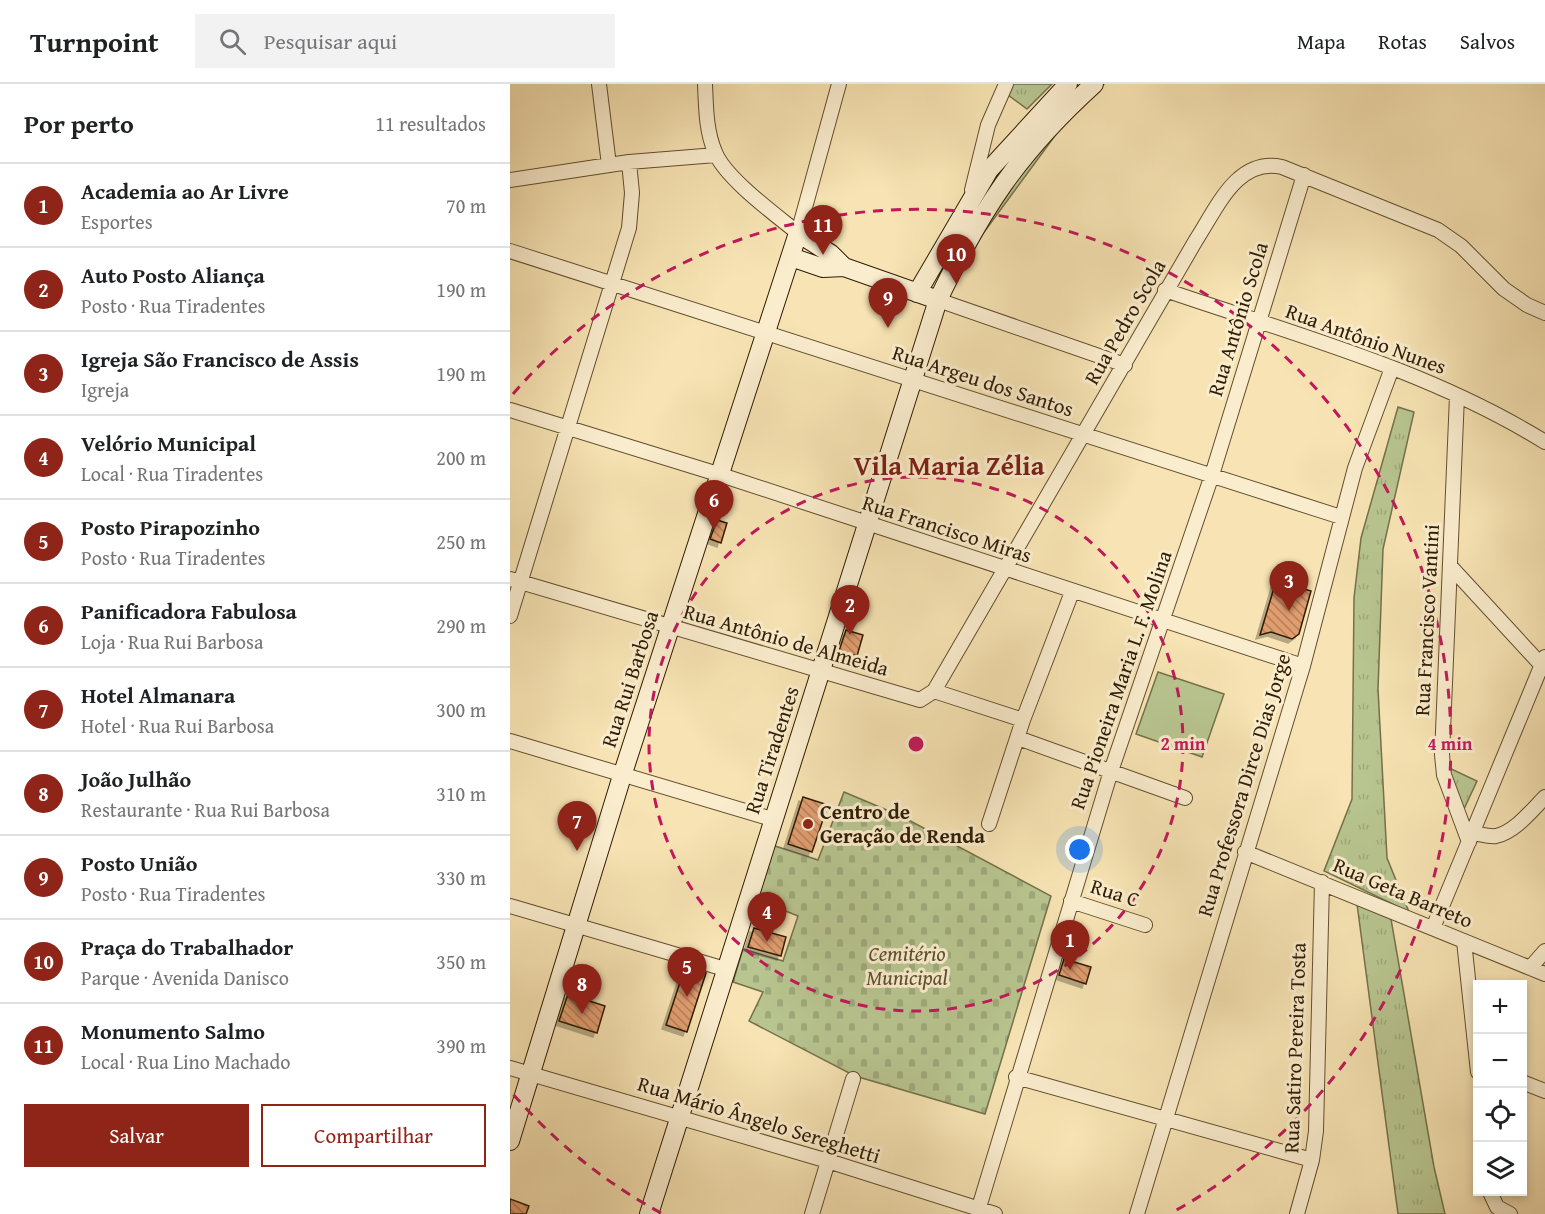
<!DOCTYPE html>
<html lang="pt">
<meta charset="utf-8">
<style>
:root{--surface:#fff;--page:#f2f2f2;--text:#202124;--muted:#757577;--line:#e0e0e0;--accent:#8f2418}
body{margin:0;font-family:"Gentium Book Plus",serif;background:var(--page);color:var(--text)}
.controls{position:absolute;right:18px;bottom:18px;display:grid;overflow:hidden;border-radius:0px;box-shadow:0 3px 9px #0003}
.controls button{width:54px;height:54px;display:grid;place-items:center;padding:0;border:0;border-bottom:2px solid var(--line);background:var(--surface);color:var(--text);font:30px sans-serif}
.you{position:absolute;left:570px;top:766px;width:21px;height:21px;margin:-15px;border:4px solid #fff;border-radius:50%;background:#1a73e8;box-shadow:0 0 0 9px #1a73e833}
.badge{display:grid;place-items:center;width:39px;height:39px;border-radius:50%;background:var(--accent);color:#fff;font-size:20px;font-weight:700}
.pin{position:absolute;translate:-50% -50px;filter:drop-shadow(0 2px 3px #0008)}
.pin::after{content:'';position:absolute;top:32px;width:21px;height:18px;background:inherit;clip-path:polygon(0 0,100% 0,50% 100%)}
.list{margin:0;padding:0;list-style:none}
h2{display:flex;justify-content:space-between;align-items:center;height:78px;margin:0;padding:0 24px;font-size:26px}
h2 small{font-size:20px;font-weight:400;color:var(--muted)}
.list li{display:grid;grid-template-columns:39px 1fr auto;gap:18px;align-items:center;box-sizing:border-box;height:84px;padding:0 24px;border-top:2px solid var(--line)}
.list b{display:block;font-size:22px;white-space:nowrap}
.list p{margin:0;font-size:20px;white-space:nowrap;color:var(--muted)}
.list em{font-size:20px;font-style:normal;color:var(--muted)}
.actions{display:flex;gap:12px;padding:18px 24px}
.actions a{flex:1;padding:14px 0;border:2px solid var(--accent);border-radius:0px;text-align:center;font-size:21px;color:var(--accent)}
.actions .main{background:var(--accent);color:#fff}
.icon{flex:none;width:33px;height:33px;fill:none;stroke:currentColor;stroke-width:2;stroke-linecap:round;stroke-linejoin:round}
.map{position:relative;flex:none;width:1035px;height:1130px;overflow:hidden}
header{display:flex;align-items:center;gap:36px;box-sizing:border-box;height:84px;padding:0 30px;background:var(--surface);border-bottom:2px solid var(--line)}
header strong{font-size:28px}
nav{display:flex;gap:33px;margin-inline-start:auto;font-size:21px}
.search{width:420px;height:54px;background:var(--page);display:flex;align-items:center;gap:15px;box-sizing:border-box;padding:0 21px;border-radius:0px;color:var(--muted);font-size:22px}
main{display:flex}
aside{flex:1;background:var(--surface)}
.map>svg:first-child{display:block}
</style>
<header>
<strong>Turnpoint</strong>
<div class="search"><svg class="icon" aria-label="search" viewBox="0 0 24 24"><circle cx="10" cy="10" r="6"/><path d="M15 15l6 6"/></svg>Pesquisar aqui</div>
<nav><a>Mapa</a><a>Rotas</a><a>Salvos</a></nav>
</header>
<main>
<aside>
<h2>Por perto<small>11 resultados</small></h2>
<ul class="list">
<li><span class="badge">1</span><div><b>Academia ao Ar Livre</b><p>Esportes</p></div><em>70 m</em></li>
<li><span class="badge">2</span><div><b>Auto Posto Aliança</b><p>Posto · Rua Tiradentes</p></div><em>190 m</em></li>
<li><span class="badge">3</span><div><b>Igreja São Francisco de Assis</b><p>Igreja</p></div><em>190 m</em></li>
<li><span class="badge">4</span><div><b>Velório Municipal</b><p>Local · Rua Tiradentes</p></div><em>200 m</em></li>
<li><span class="badge">5</span><div><b>Posto Pirapozinho</b><p>Posto · Rua Tiradentes</p></div><em>250 m</em></li>
<li><span class="badge">6</span><div><b>Panificadora Fabulosa</b><p>Loja · Rua Rui Barbosa</p></div><em>290 m</em></li>
<li><span class="badge">7</span><div><b>Hotel Almanara</b><p>Hotel · Rua Rui Barbosa</p></div><em>300 m</em></li>
<li><span class="badge">8</span><div><b>João Julhão</b><p>Restaurante · Rua Rui Barbosa</p></div><em>310 m</em></li>
<li><span class="badge">9</span><div><b>Posto União</b><p>Posto · Rua Tiradentes</p></div><em>330 m</em></li>
<li><span class="badge">10</span><div><b>Praça do Trabalhador</b><p>Parque · Avenida Danisco</p></div><em>350 m</em></li>
<li><span class="badge">11</span><div><b>Monumento Salmo</b><p>Local · Rua Lino Machado</p></div><em>390 m</em></li>
</ul>
<div class="actions"><a class="main">Salvar</a><a>Compartilhar</a></div>
</aside>
<div class="map">
<svg width="1035" height="1130" viewBox="0 0 1035 1130">
<defs>
<pattern id="cemetery-stones" width="16" height="16" patternUnits="userSpaceOnUse" patternTransform="scale(1.5)"><rect width="16" height="16" fill="#b8c590"/><path d="M2 7V4a2 2 0 0 1 4 0v3zM10 15v-3a2 2 0 0 1 4 0v3z" fill="#9ea97b"/></pattern>
<pattern id="park-tufts" width="24" height="20" patternUnits="userSpaceOnUse" patternTransform="scale(1.5)"><rect width="24" height="20" fill="#b8c590"/><path d="M3 7l-1-3M5 7V3M7 7l1-3M15 17l-1-3M17 17v-4M19 17l1-3" fill="none" stroke="#9ea97b"/></pattern>
<pattern id="building-back-hatch" width="6" height="6" patternUnits="userSpaceOnUse" patternTransform="scale(1.5)"><rect width="6" height="6" fill="#e09d6f"/><path d="M-1 5l2 2M0 0l6 6M5-1l2 2" fill="none" stroke="#b67f59"/></pattern>
<filter id="shadow"><feDropShadow dx="-4" dy="4" stdDeviation="0" flood-color="#0004"/></filter>
</defs>
<rect width="100%" height="100%" fill="#f7e3b3"/>
<filter id="stains"><feTurbulence type="fractalNoise" baseFrequency=".00333" numOctaves="4"/><feColorMatrix values="0 0 0 0 .2 0 0 0 0 .09 0 0 0 0 .02 0 0 0 .5 -.17"/></filter>
<radialGradient id="worn" r=".72"><stop offset=".6" stop-color="#630" stop-opacity="0"/><stop offset="1" stop-color="#630" stop-opacity=".3"/></radialGradient>
<path fill="#b8c590" stroke="#74714a" stroke-width="1.5" d="M589,0H594L558,34L447,185L499,96Z
M648,588L714,610L692,673L626,650Z"/>
<path fill="url(#cemetery-stones)" stroke="#74714a" stroke-width="1.5" d="M334,708L391,732L541,812L475,1030L345,992L239,937L253,908L223,898L233,865L273,877L288,832L241,813L262,761L308,776Z"/>
<path fill="url(#park-tufts)" stroke="#74714a" stroke-width="1.5" d="M498,0H542L517,25L494,8Z
M888,323L904,328L873,465L868,605L877,774L899,828L814,787L842,715L844,514L851,454Z
M935,682L967,697L954,725Z
M847,820L881,835L924,1083L935,1130H888Z"/>
<path fill="url(#building-back-hatch)" stroke="#301d03" stroke-width="1.5" filter="url(#shadow)" d="M207,436L217,439L211,459L200,455Z
M766,497L801,507L789,550L782,555L761,548L750,551Z
M336,546L353,551L347,572L329,567Z
M293,713L318,721L302,768L278,760Z
M244,844L276,853L271,872L238,863Z
M554,875L581,883L576,900L549,891Z
M175,883L196,889L177,948L156,941Z
M58,910L95,922L87,949L49,937Z
M0,1115L19,1122L16,1130H0Z"/>
<g fill="none" stroke-linecap="round" stroke-linejoin="round">
<defs>
<path id="street" d="M89,0L99,81
M195,0C196,23 196,47 205,68C215,94 266,131 288,149L329,0
M0,96L119,78L206,71
M462,106L478,41L496,0
M0,167L831,433
M655,206C783,250 919,286 1035,358
M428,216L615,281
M947,312L932,671L934,691L959,758
M0,326L211,391L793,582
M941,483L1035,585
M0,495L410,616L424,607L686,156C707,124 727,73 772,83L928,146L951,162L994,205L1017,221L1035,229
M0,532L119,144L122,109L119,78
M424,607L513,636
M508,654L675,714
M0,657L262,735
M479,740L513,636L562,508
M962,749C970,750 979,753 986,752C1005,748 1022,726 1035,713
M735,768L1035,890
M561,817L635,841
M0,822L215,885
M923,844L1035,573
M954,857L968,988
M1020,884L1035,867
M0,984L318,1077L485,1130
M506,993L802,1076
M1012,998L1035,1007
M980,1108L987,1123L1000,1130
M302,1130L343,995
M467,1130L601,687L702,391L794,91
M627,1130L793,582L845,384L882,284
M787,1130L802,1076L806,1047L812,798"/>
<path id="secondary" d="M281,173L313,184L334,183
M407,209L479,86L558,0
M0,1057L112,692L288,149L321,170L334,183L428,216
M139,1130L428,216C472,124 508,69 584,0"/>
</defs>
<use href="#street" stroke="#624e2f" stroke-width="16"/>
<use href="#secondary" stroke="#301d03" stroke-width="20"/>
<use href="#street" stroke="#faedce" stroke-width="14"/>
<use href="#secondary" stroke="#faedce" stroke-width="18"/>
</g>
<g fill="none" stroke="#c2185b" stroke-width="3" stroke-dasharray="10 8">
<circle cx="406" cy="660" r="267"/>
<path d="M151 1129A534 534 0 0 1 3 1010M3 310A534 534 0 1 1 661 1129"/>
</g>
<circle fill="#8f2418" stroke="#faedce" stroke-width="2" cx="298" cy="740" r="6"/>
<g text-anchor="middle" stroke-width="6" stroke-linejoin="round" paint-order="stroke">
<g font-size="21" fill="#301d03" stroke="#faedce">
<text transform="translate(728 235) rotate(-73)" y="7">Rua Antônio Scola</text>
<text transform="translate(615 238) rotate(-60)" y="7">Rua Pedro Scola</text>
<text transform="translate(856 255) rotate(20)" y="7">Rua Antônio Nunes</text>
<text transform="translate(473 297) rotate(18)" y="7">Rua Argeu dos Santos</text>
<text transform="translate(437 445) rotate(18)" y="7">Rua Francisco Miras</text>
<text transform="translate(917 536) rotate(-87)" y="7">Rua Francisco Vantini</text>
<text transform="translate(276 556) rotate(16)" y="7">Rua Antônio de Almeida</text>
<text transform="translate(120 595) rotate(-72)" y="7">Rua Rui Barbosa</text>
<text transform="translate(611 596) rotate(-71)" y="7">Rua Pioneira Maria L. F. Molina</text>
<text transform="translate(262 666) rotate(-72)" y="7">Rua Tiradentes</text>
<text transform="translate(734 701) rotate(-73)" y="7">Rua Professora Dirce Dias Jorge</text>
<text transform="translate(605 809) rotate(18)" y="7">Rua C</text>
<text transform="translate(893 809) rotate(23)" y="7">Rua Geta Barreto</text>
<text transform="translate(785 964) rotate(-88)" y="7">Rua Satiro Pereira Tosta</text>
<text transform="translate(249 1036) rotate(17)" y="7">Rua Mário Ângelo Sereghetti</text>
</g>
<g font-size="21" font-weight="bold" fill="#301d03" stroke="#faedce" text-anchor="start">
<text x="310" y="735">Centro de<tspan x="310" dy="24">Geração de Renda</tspan></text>
</g>
<g font-size="21" font-style="italic" fill="#594f2d" stroke="#faedce">
<text x="397" y="877">Cemitério<tspan x="397" dy="24">Municipal</tspan></text>
</g>
<g font-size="27" font-weight="bold" fill="#7a1f14" stroke="#faedce">
<text x="439" y="391">Vila Maria Zélia</text>
</g>
</g>
<circle cx="406" cy="660" r="9" fill="#c2185b" stroke="#faedce" stroke-width="3"/>
<g font-size="18" text-anchor="middle" font-weight="bold" fill="#c2185b" stroke="#faedce" stroke-width="6" stroke-linejoin="round" paint-order="stroke">
<text x="673" y="666">2 min</text>
<text x="940" y="666">4 min</text>
</g>
<rect width="100%" height="100%" filter="url(#stains)"/>
<rect width="100%" height="100%" fill="url(#worn)"/>
</svg>
<div class="controls">
<button>+</button>
<button>−</button>
<button><svg class="icon" aria-label="locate" viewBox="0 0 24 24"><circle cx="12" cy="12" r="6"/><path d="M12 2v4M12 18v4M2 12h4M18 12h4"/></svg></button>
<button><svg class="icon" aria-label="layers" viewBox="0 0 24 24"><path d="M12 4l9 5-9 5-9-5zM3 14l9 5 9-5"/></svg></button>
</div>
<div class="you"></div>
<div class="pin badge" style="left:560px;top:886px">1</div>
<div class="pin badge" style="left:340px;top:551px">2</div>
<div class="pin badge" style="left:779px;top:527px">3</div>
<div class="pin badge" style="left:257px;top:858px">4</div>
<div class="pin badge" style="left:177px;top:913px">5</div>
<div class="pin badge" style="left:204px;top:446px">6</div>
<div class="pin badge" style="left:67px;top:767px">7</div>
<div class="pin badge" style="left:72px;top:930px">8</div>
<div class="pin badge" style="left:378px;top:244px">9</div>
<div class="pin badge" style="left:446px;top:200px">10</div>
<div class="pin badge" style="left:313px;top:171px">11</div>
</div>
</main>
